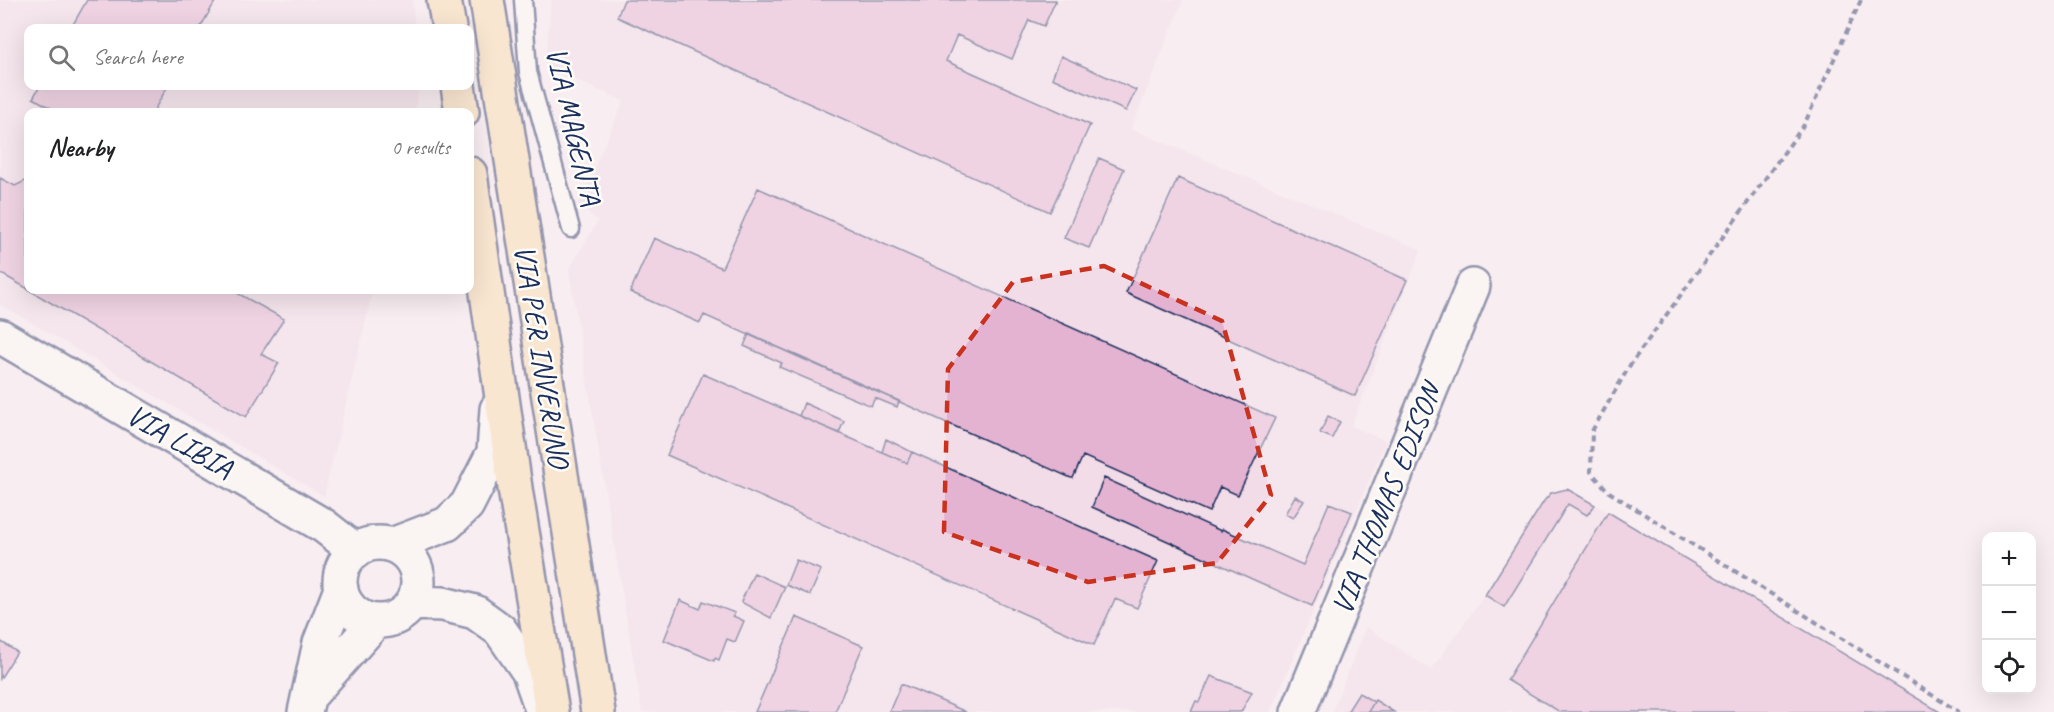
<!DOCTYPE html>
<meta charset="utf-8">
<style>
:root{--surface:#fff;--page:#f2f2f2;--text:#202124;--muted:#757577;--line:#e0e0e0}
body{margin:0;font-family:Caveat,sans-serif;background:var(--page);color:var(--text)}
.controls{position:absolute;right:18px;bottom:18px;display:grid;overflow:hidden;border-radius:12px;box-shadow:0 6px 24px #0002}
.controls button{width:54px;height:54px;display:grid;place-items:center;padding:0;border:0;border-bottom:2px solid var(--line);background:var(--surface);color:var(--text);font:30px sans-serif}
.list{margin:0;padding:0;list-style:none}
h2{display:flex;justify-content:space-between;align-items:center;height:78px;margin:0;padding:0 24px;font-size:26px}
h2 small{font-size:20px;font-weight:400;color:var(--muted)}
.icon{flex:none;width:33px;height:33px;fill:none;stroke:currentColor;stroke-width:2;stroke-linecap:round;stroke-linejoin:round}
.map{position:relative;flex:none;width:2054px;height:712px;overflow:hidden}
.search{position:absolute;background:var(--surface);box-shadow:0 6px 24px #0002;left:24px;top:24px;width:450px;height:66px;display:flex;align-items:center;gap:15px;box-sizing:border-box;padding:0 21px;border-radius:12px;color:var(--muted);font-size:22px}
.panel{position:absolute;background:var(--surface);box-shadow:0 6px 24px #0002;left:24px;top:108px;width:450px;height:186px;border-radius:12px}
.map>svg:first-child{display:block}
</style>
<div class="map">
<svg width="2054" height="712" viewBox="0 0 2054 712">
<rect width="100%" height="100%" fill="#f8edf0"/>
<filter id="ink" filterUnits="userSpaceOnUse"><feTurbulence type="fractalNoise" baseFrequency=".0167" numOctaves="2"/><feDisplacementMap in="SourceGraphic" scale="12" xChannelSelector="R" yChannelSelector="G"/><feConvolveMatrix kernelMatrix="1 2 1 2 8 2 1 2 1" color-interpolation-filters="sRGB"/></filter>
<g filter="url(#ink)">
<path fill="#f2dce7" d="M0,0H412L415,28H28V86H419L415,112H28V290H373L324,496L0,304Z
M551,0H1183L1131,129L1421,250L1351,426L1386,441L1270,712H642L569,270L598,221L578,204L624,101L546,67Z
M1567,489L1608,512L1940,712H1332L1366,627L1431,670L1485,595L1544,501L1551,493Z"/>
<path fill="#e5b3d2" stroke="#1b2f5e" stroke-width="1.5" d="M87,0H216L200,28H71Z
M624,0H1056L1044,26L1029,20L1012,59L957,35L946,61L1090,125L1050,212L617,17Z
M1061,56L1136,90L1126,111L1052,78Z
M40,86H168L153,112H58L33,98Z
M1099,158L1124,169L1089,248L1064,238Z
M0,178L15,186L25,181L28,183V289L0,273Z
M1178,178L1407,280L1355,396L1126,293Z
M758,188L1275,418L1238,495L1220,487L1209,512L1083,456L1073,478H1071L704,315L700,323L630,292L654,238L722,268Z
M29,290H232L284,319L261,354L279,363L246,417Z
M749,334L753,336L899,401L897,407L875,398L871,406L779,367L782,363L744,346Z
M703,374L907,463L912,452L1158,561L1137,608L1115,599L1094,645L667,455Z
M804,403L844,421L839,433L799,416Z
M1328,416L1340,422L1332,438L1320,433Z
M886,439L912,452L907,463L882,452Z
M1104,478L1221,531L1222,529L1303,565L1329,503L1352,512L1312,606L1092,507Z
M1567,489L1595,505L1587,515L1568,504L1504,607L1485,595L1544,501L1551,493Z
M1295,496L1304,501L1293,518L1285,514Z
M1608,512L1940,712H1560L1507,680Z
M796,560L821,570L810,595L786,585Z
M754,573L785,587L771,618L741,602Z
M680,600L700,609L703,601L735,613L733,616L744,621L735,642L727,639L719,660L715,658L714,661L664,640Z
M796,617L863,646L835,712H755Z
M0,641L17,652L0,679Z
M1211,676L1252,692L1241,712H1191L1196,701L1199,702Z
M901,684L939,700L966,712H889Z
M1359,693L1374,702L1368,712H1347Z
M1375,700L1389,709L1394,712H1368Z"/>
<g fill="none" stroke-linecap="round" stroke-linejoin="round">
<defs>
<path id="lane" d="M523,0L528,72L571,229"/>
<path id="street" d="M0,336L324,526L356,551
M1298,712L1473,286"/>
<path id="secondary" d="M340 582a39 39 0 1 1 78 0a39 39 0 1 1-78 0Z
M392,545L447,524L467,505L494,452L497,409
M412,603L443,604L475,612L500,630L529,672L543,712
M312,693L376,621
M305,712L320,643L341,589"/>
<path id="primary" d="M444,0L449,28
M487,0L598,712
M458,86L462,112
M470,174L516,495L552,712"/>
</defs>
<use href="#lane" stroke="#1b2f5e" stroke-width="21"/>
<use href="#street" stroke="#1b2f5e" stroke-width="38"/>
<use href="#secondary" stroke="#1b2f5e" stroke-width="38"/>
<use href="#primary" stroke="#1b2f5e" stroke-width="38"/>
<path stroke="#1b2f5e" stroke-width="4" stroke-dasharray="6 4.5" stroke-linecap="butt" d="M1861,0L1804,125L1630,365L1592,431L1591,472L1609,492L1959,712"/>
<use href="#lane" stroke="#fdfcf7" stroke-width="16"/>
<use href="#street" stroke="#fdfcf7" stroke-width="33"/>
<use href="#secondary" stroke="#fdfcf7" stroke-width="33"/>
<use href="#primary" stroke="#fbddab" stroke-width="33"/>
</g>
</g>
<path d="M0 0H2054V712H0ZM1104,266L1222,321L1271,495L1217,563L1088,582L944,532L948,369L1013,282Z" fill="#f8edf0" fill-opacity=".55" fill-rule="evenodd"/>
<path fill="none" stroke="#c8321e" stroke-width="4.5" stroke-dasharray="12 8" stroke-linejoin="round" d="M1104,266L1222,321L1271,495L1217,563L1088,582L944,532L948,369L1013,282Z"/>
<g text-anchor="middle" stroke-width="5" stroke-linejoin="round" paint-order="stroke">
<g font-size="30" fill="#1b2f5e" stroke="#fdfcf7">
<text transform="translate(574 126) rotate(77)" y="10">VIA MAGENTA</text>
<text transform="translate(542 356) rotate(81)" y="10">VIA PER INVERUNO</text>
<text transform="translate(180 441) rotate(30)" y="10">VIA LIBIA</text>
<text transform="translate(1386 499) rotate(-68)" y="10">VIA THOMAS EDISON</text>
</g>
</g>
</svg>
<div class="controls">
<button>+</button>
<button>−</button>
<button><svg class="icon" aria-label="locate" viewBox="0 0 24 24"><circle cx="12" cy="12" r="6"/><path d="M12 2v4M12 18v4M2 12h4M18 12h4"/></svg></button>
</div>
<div class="search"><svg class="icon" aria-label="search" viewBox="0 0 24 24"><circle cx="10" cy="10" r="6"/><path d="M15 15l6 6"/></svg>Search here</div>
<section class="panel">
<h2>Nearby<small>0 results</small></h2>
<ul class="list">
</ul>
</section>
</div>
